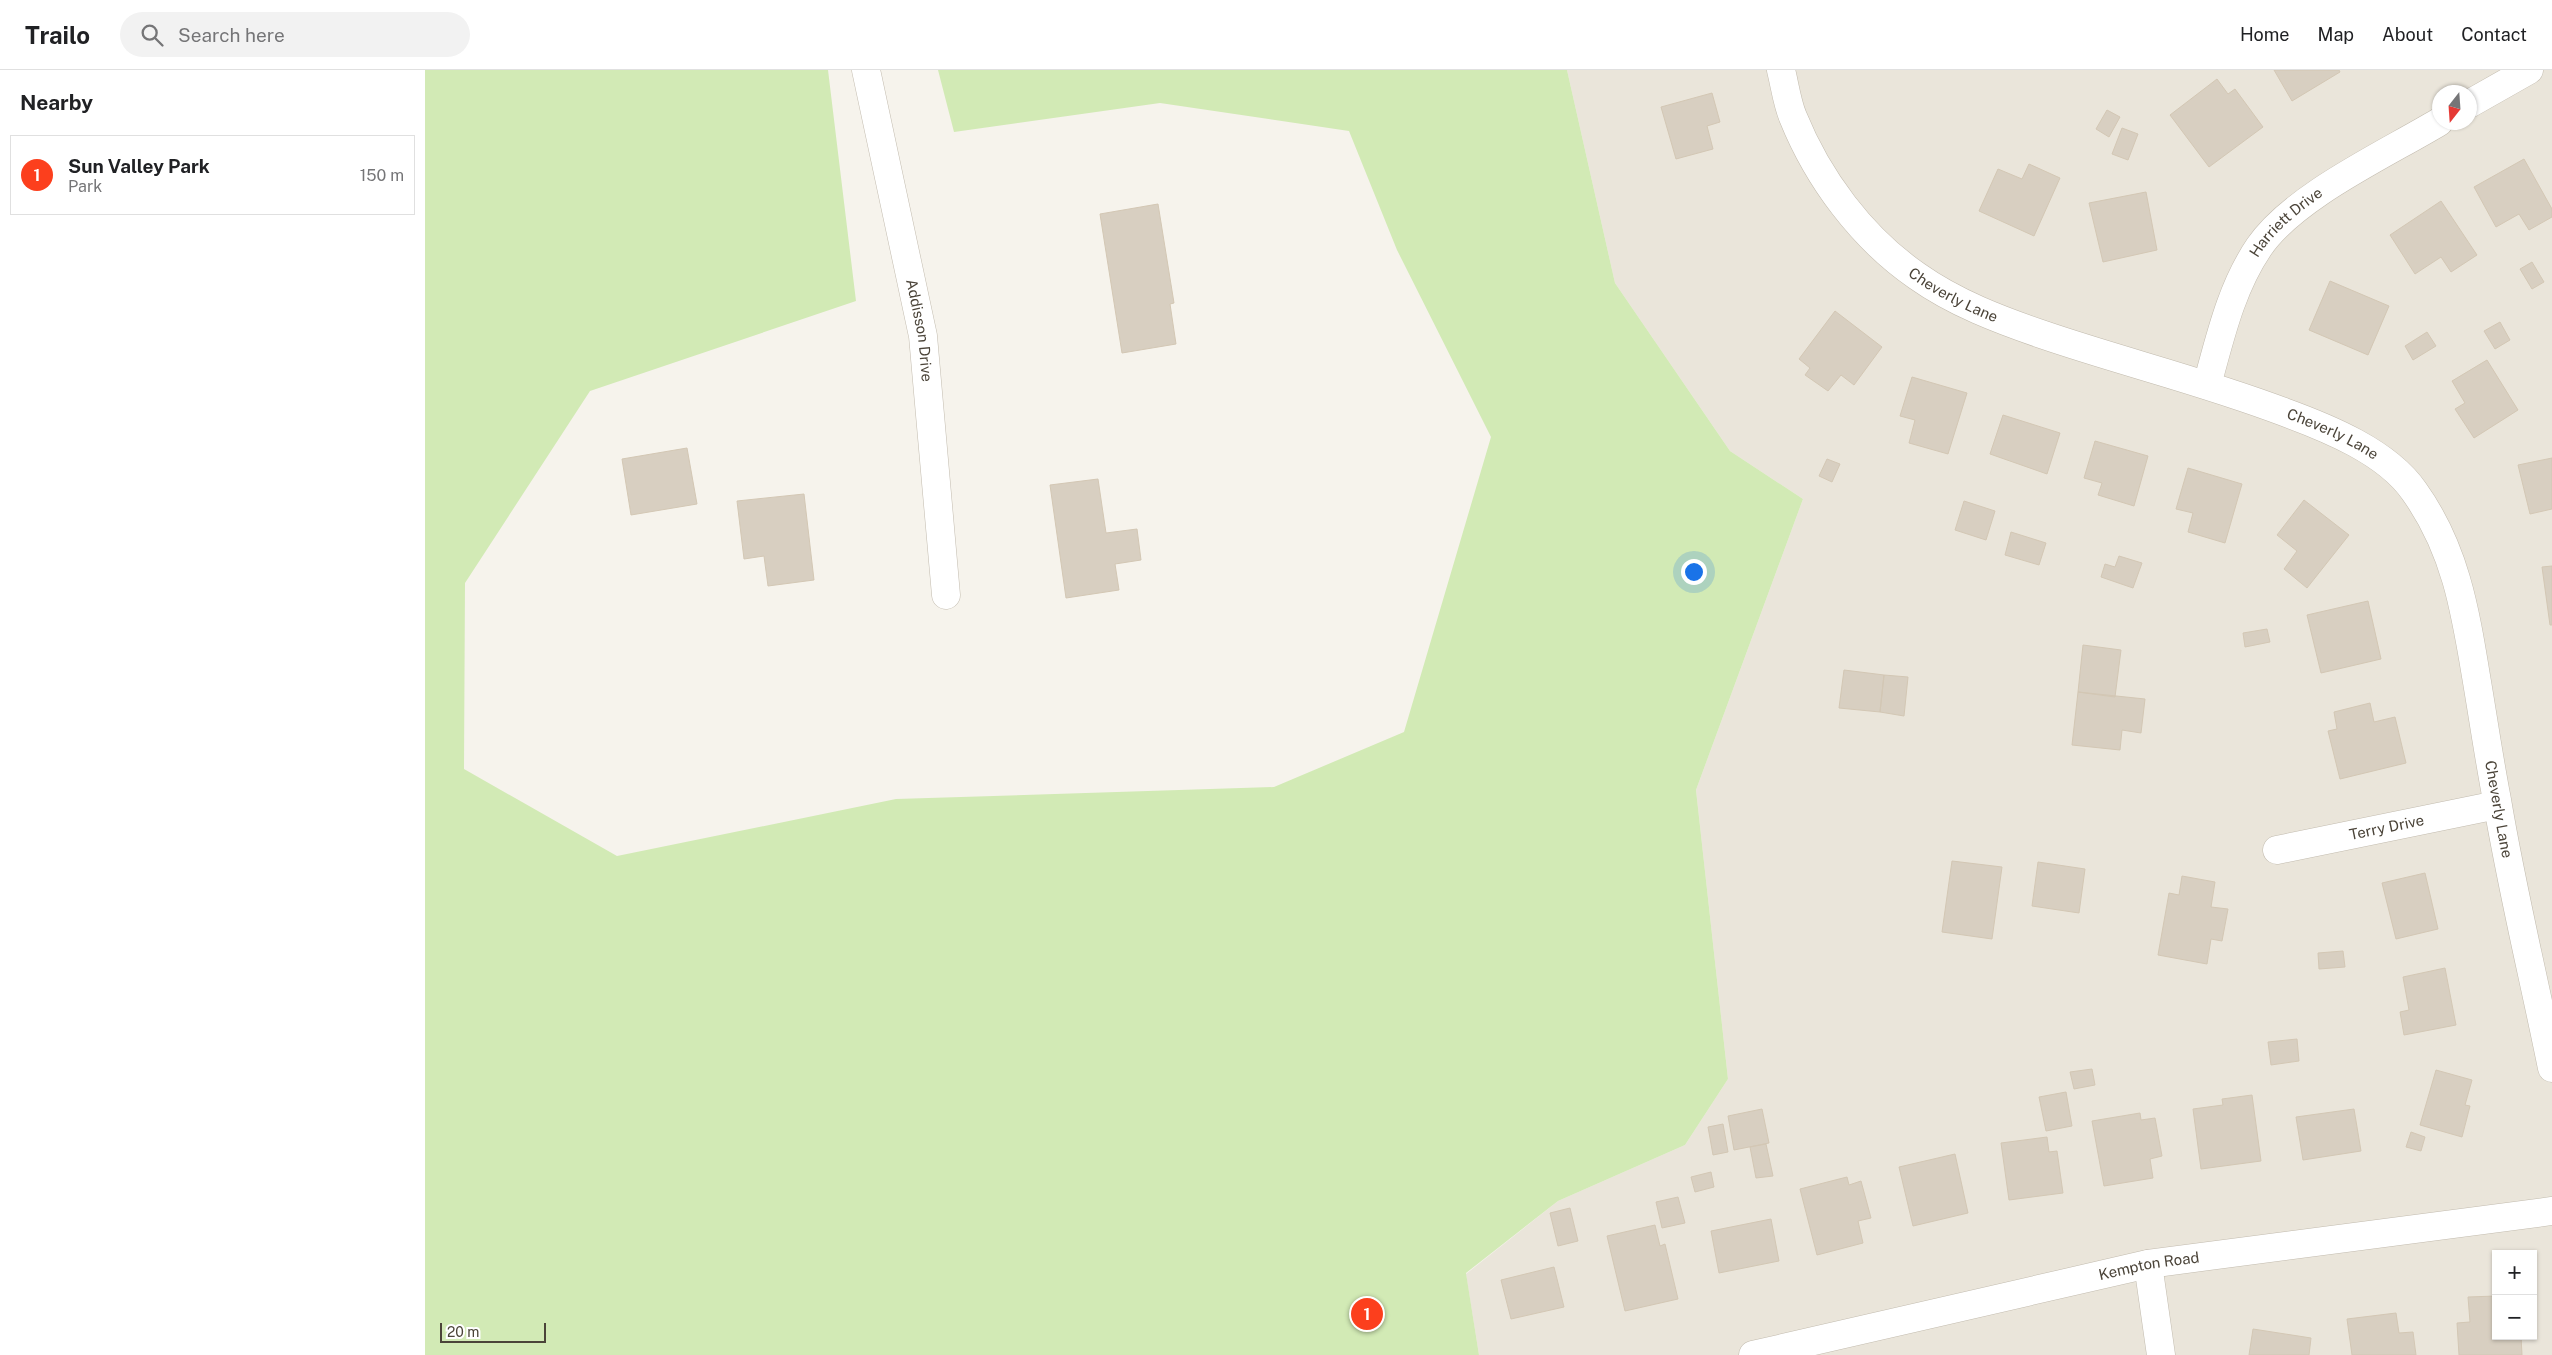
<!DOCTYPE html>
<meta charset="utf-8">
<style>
:root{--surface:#fff;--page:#f2f2f2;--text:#202124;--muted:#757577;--line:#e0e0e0;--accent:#fc3f1d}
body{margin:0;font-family:"Public Sans",sans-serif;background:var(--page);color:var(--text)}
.controls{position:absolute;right:15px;bottom:15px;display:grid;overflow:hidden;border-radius:0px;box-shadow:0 1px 4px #0004}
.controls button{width:45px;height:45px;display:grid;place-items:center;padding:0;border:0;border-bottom:1px solid var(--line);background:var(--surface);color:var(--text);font:25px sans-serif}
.compass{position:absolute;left:2007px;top:15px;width:45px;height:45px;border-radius:50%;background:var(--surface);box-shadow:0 1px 4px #0004;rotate:197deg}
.scale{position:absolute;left:15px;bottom:12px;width:106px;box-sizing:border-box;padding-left:5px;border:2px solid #4b4439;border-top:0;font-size:14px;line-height:18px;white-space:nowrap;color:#4b4439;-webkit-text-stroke:4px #fff;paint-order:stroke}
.you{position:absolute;left:1268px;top:501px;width:18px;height:18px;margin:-12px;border:4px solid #fff;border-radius:50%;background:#1a73e8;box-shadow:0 0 0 8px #1a73e833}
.badge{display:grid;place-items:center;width:32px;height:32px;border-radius:50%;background:var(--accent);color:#fff;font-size:16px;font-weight:700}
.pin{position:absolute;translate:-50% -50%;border:2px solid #fff;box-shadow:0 1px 5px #0006}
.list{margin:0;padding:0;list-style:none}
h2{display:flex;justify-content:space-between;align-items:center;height:65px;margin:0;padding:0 20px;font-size:21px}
h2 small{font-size:16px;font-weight:400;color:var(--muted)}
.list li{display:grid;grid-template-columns:32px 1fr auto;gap:15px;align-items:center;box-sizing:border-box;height:80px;margin:0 10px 10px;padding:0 10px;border:1px solid var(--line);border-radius:0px}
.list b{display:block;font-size:19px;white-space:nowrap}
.list p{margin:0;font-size:16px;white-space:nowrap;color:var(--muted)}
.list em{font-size:16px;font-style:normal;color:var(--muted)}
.icon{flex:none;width:28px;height:28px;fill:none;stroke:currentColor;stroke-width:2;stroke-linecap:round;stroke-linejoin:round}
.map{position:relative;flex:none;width:2127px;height:1285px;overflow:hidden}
header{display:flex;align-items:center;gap:30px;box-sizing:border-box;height:70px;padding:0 25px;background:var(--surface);border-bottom:1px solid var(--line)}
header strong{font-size:24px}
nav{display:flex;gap:28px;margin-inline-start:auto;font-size:18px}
.search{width:350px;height:45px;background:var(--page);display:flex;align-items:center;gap:12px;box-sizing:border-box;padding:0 18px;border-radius:28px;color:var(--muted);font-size:19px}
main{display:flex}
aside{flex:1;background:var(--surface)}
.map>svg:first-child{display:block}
</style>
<header>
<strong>Trailo</strong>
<div class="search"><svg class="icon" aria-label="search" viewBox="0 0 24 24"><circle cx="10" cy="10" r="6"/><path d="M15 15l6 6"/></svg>Search here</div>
<nav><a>Home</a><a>Map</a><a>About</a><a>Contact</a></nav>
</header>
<main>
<aside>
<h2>Nearby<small></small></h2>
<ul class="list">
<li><span class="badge">1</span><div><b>Sun Valley Park</b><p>Park</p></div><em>150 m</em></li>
</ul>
</aside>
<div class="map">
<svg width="2127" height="1285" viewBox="0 0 2127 1285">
<rect width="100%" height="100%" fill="#f6f3ec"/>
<path fill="#eae5da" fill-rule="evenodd" d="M1142,0H2127V1285H1054L1041,1204L1133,1131L1260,1075L1303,1009L1271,720L1378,429L1305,381L1190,213ZM2014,22H2044V52H2014ZM2071,1184H2108V1266H2071Z"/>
<path fill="#d2eab5" d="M0,0H403L431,231L165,321L40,513L39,699L192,786L471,729L849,717L979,662L1066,367L972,180L924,61L735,33L529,62L513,0H1142L1190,213L1305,381L1378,429L1271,720L1303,1009L1260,1075L1133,1131L1041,1203L1054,1285H0Z"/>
<path fill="#d8cfc1" stroke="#d3c7b4" d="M1849,0H1914L1915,2L1867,31Z
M1792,9L1803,24L1810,19L1838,57L1784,97L1745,45Z
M1287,23L1295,52L1282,56L1288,79L1251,89L1236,37Z
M1682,40L1695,47L1684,67L1671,59Z
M1697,58L1713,64L1703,90L1687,84Z
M2099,89L2127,139V147L2104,160L2094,144L2071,157L2049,117Z
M1604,94L1635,108L1609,166L1554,141L1573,99L1597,109Z
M1721,122L1732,180L1678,192L1664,133Z
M2016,131L2052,185L2026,202L2016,187L1990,204L1965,165Z
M733,134L749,233L745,234L751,274L697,283L675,144Z
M2107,192L2119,212L2107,219L2095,199Z
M1905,211L1964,236L1943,285L1884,260Z
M1410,241L1457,277L1429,315L1416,305L1403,321L1380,305L1385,298L1374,289Z
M2075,252L2085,270L2070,279L2059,261Z
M2002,262L2011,276L1988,290L1980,276Z
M2062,290L2093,340L2049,368L2030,339L2040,333L2027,311Z
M1487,307L1542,323L1523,384L1484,373L1490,350L1475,346Z
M1578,345L1635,363L1622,404L1565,384Z
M1670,371L1723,386L1709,436L1673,425L1677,413L1659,408Z
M262,378L272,434L206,445L197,389Z
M2127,388V439L2105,444L2093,395Z
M1402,389L1415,394L1407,412L1394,406Z
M1763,398L1817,414L1800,473L1763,462L1768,443L1751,439Z
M673,409L681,463L712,459L716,490L690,494L694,520L641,528L625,415Z
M379,424L389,510L343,516L339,486L319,489L312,431Z
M1879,430L1924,465L1882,518L1859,499L1872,481L1852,465Z
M1539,431L1570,441L1561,470L1530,460Z
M1586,462L1621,473L1614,495L1580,485Z
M1694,486L1717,493L1708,518L1676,507L1680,494L1690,497Z
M2127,496V555H2125L2117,497Z
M1943,531L1956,589L1896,603L1882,545Z
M1842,559L1845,572L1820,577L1818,563Z
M1658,575L1696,580L1690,627L1653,622Z
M1419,600L1459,605L1455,642L1414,638Z
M1459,605L1483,607L1479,646L1455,642Z
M1653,622L1720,629L1716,663L1697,660L1695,680L1647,675Z
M1945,633L1949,652L1970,647L1981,693L1915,709L1903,661L1912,659L1909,642Z
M1527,791L1577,797L1567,869L1517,862Z
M1613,792L1660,799L1654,843L1607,836Z
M2000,803L2013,859L1971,869L1957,813Z
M1757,806L1790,812L1786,837L1803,839L1797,871L1786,869L1782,894L1733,885L1744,823L1754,825Z
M1918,881L1920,897L1894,899L1893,883Z
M2020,898L2031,955L1979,965L1975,942L1984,940L1978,907Z
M1872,969L1874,991L1846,995L1843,972Z
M1667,999L1670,1015L1649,1019L1645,1002Z
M2011,1000L2047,1010L2040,1035L2045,1036L2037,1067L1995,1055Z
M1641,1022L1647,1056L1621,1061L1614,1027Z
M1827,1025L1836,1091L1776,1099L1768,1039L1798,1035L1797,1029Z
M1337,1039L1344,1073L1309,1080L1303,1046Z
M1929,1039L1936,1081L1878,1090L1871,1047Z
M1715,1043L1716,1050L1730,1048L1737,1086L1725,1089L1728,1108L1679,1116L1667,1051Z
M1298,1054L1303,1082L1288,1085L1283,1057Z
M1986,1062L2000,1067L1996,1081L1981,1077Z
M1622,1067L1624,1082L1632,1081L1638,1123L1584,1130L1576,1073Z
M1341,1074L1348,1106L1331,1108L1325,1077Z
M1530,1084L1543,1143L1488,1156L1474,1097Z
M1286,1102L1289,1117L1270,1122L1266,1107Z
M1422,1107L1424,1115L1436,1111L1446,1148L1433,1151L1438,1173L1392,1185L1375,1119Z
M1253,1127L1260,1153L1237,1158L1231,1132Z
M1145,1138L1153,1171L1133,1176L1125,1143Z
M1346,1149L1354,1191L1294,1203L1286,1161Z
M1230,1155L1235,1176L1240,1174L1253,1229L1200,1241L1182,1166Z
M1129,1197L1139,1237L1086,1249L1076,1210Z
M2071,1226V1266H2096L2097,1285H2034L2032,1253L2045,1252L2043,1227Z
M1971,1243L1974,1263L1988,1262L1991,1285H1927L1922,1249Z
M1828,1259L1886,1268L1884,1285H1824Z"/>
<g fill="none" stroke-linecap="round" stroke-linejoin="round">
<defs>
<g id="minor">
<path id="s1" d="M441,0L498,266L521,525"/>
<path id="s2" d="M1356,0C1360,16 1362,33 1368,47C1393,109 1437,168 1492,206C1530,233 1575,250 1619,265C1698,292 1781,312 1859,342C1903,358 1962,382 1989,421C2030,478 2040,539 2051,606C2058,647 2064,689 2072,730C2087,820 2109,909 2127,998"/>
<path d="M2044,34L2104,0"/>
<path id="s3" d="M1782,315C1795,268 1806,218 1834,177C1869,126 1961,84 2014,52"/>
<path id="s4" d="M1852,780L2072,735"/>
<path d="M1723,1194L1736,1285"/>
<path id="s5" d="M1328,1285L1723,1194L2127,1141"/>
</g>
</defs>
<use href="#minor" stroke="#c2bbae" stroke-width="29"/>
<use href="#minor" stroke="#fff" stroke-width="28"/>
</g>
<g text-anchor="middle" stroke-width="4" stroke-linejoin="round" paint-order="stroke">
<g font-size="15" fill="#4b4439" stroke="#fff">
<text dy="5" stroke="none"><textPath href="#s3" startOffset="185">Harriett Drive</textPath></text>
<text dy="5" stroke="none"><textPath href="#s2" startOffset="294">Cheverly Lane</textPath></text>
<text dy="5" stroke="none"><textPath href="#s1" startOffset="266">Addisson Drive</textPath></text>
<text dy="5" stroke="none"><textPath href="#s2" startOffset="699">Cheverly Lane</textPath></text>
<text dy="5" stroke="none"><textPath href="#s2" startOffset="1132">Cheverly Lane</textPath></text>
<text dy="5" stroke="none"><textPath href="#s4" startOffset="112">Terry Drive</textPath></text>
<text dy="5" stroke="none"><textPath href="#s5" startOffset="406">Kempton Road</textPath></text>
</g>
</g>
</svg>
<div class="controls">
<button>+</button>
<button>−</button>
</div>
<svg class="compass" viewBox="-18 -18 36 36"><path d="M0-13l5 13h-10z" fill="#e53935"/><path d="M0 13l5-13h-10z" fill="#757577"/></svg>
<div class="scale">20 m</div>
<div class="you"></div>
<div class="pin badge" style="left:942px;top:1244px">1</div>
</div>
</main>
